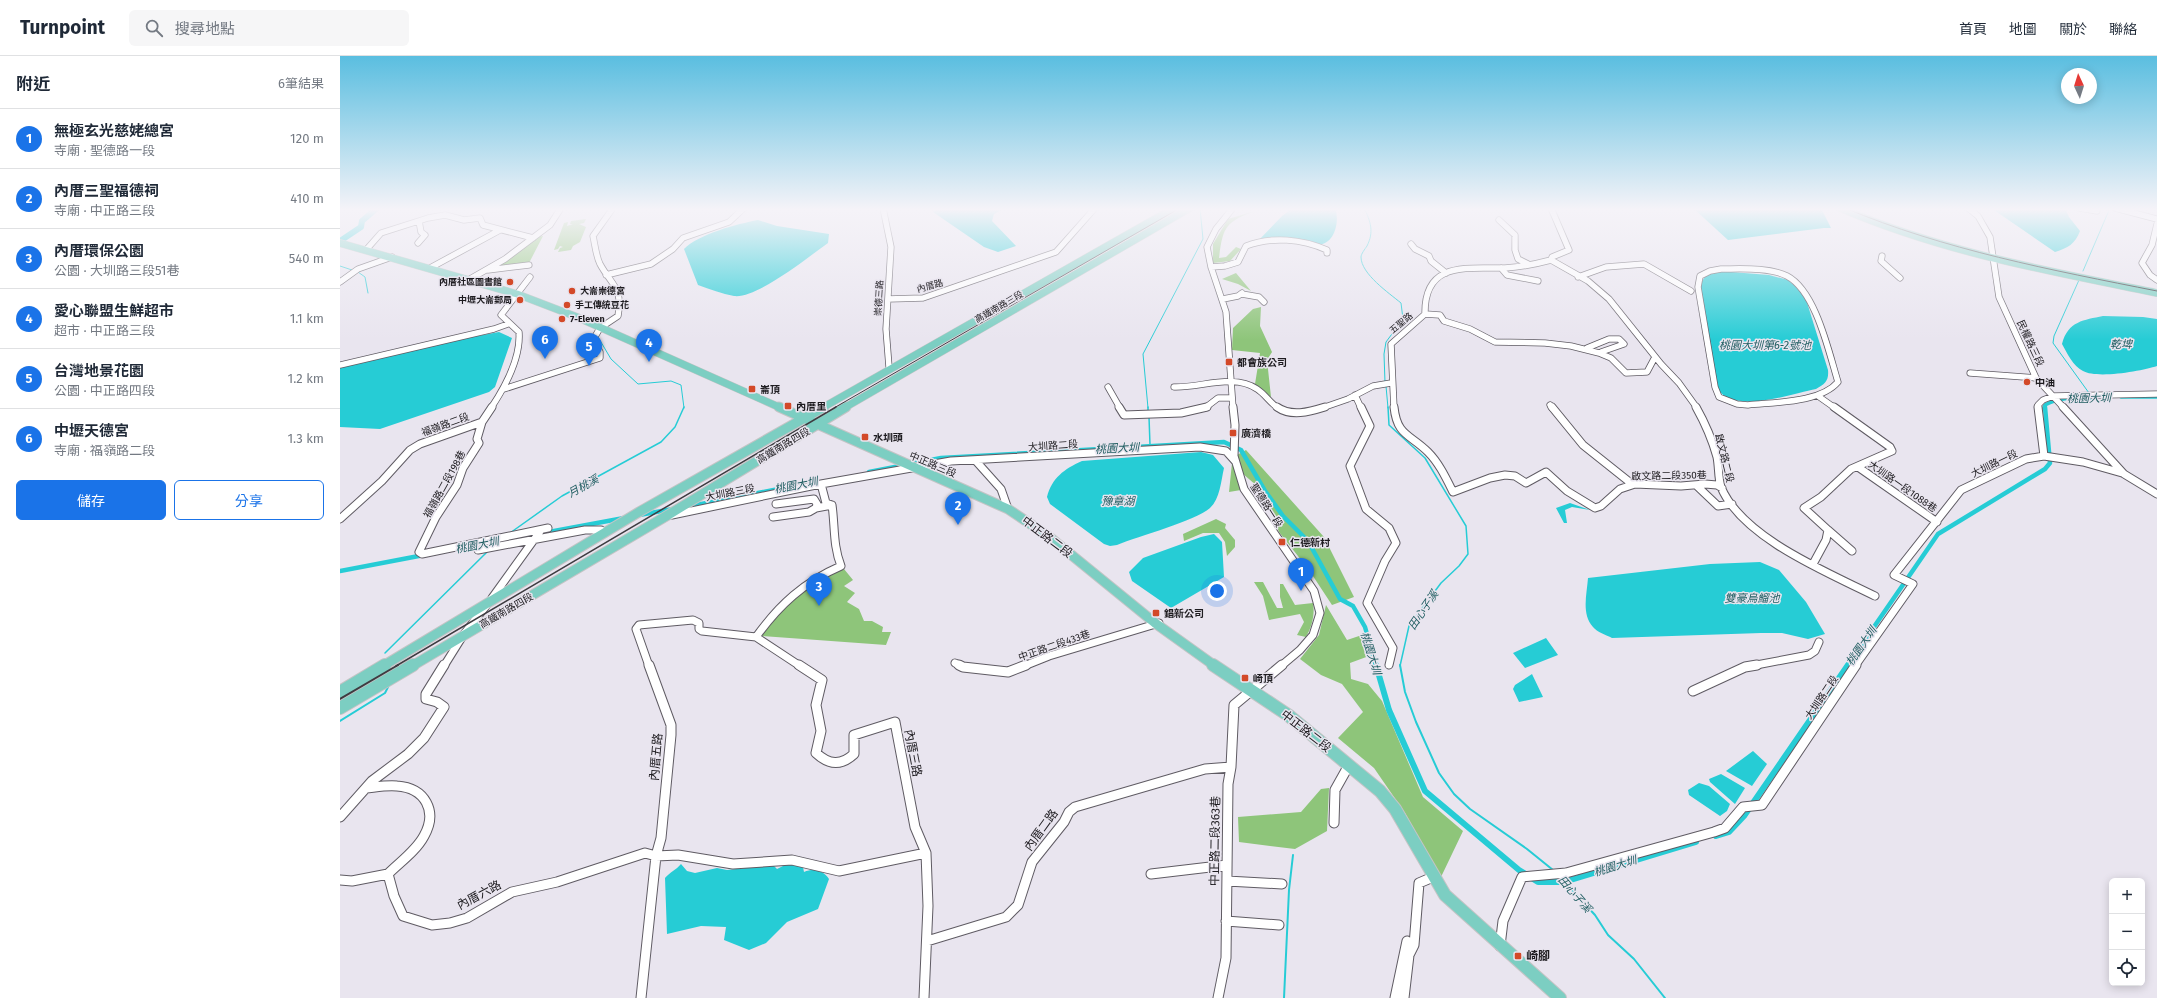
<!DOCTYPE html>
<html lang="zh-TW">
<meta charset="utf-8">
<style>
:root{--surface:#fff;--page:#f6f6f7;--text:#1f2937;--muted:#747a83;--line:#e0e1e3;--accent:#1a73e8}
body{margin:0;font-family:"Fira Sans","Noto Sans TC",sans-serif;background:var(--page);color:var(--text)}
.controls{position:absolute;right:12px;bottom:12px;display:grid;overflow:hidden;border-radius:6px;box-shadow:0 2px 10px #0003}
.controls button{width:36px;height:36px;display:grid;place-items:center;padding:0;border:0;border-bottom:1px solid var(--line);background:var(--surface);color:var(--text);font:20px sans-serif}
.compass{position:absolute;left:1721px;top:12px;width:36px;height:36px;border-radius:50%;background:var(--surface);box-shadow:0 2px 10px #0003;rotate:356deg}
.you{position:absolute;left:877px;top:535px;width:14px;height:14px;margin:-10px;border:3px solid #fff;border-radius:50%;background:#1a73e8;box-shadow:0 0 0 6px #1a73e833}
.badge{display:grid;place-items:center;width:26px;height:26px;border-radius:50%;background:var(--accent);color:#fff;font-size:13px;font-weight:700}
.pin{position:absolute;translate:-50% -33px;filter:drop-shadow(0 1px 2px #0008)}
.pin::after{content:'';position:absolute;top:21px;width:14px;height:12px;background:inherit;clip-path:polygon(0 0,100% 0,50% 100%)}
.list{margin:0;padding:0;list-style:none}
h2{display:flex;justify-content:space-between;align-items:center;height:52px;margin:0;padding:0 16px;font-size:17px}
h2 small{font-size:13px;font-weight:400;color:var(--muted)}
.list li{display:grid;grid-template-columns:26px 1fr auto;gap:12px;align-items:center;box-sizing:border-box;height:60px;padding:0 16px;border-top:1px solid var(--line)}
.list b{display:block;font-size:15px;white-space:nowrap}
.list p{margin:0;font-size:13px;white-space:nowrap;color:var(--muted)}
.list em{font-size:13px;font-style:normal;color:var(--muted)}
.actions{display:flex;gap:8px;padding:12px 16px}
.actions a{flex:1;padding:9px 0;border:1px solid var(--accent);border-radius:6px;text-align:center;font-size:14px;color:var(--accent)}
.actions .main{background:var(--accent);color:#fff}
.icon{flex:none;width:22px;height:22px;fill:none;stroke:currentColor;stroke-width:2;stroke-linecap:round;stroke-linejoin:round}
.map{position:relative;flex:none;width:1817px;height:942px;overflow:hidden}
header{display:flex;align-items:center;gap:24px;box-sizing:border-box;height:56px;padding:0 20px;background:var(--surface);border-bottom:1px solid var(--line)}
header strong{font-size:19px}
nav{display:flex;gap:22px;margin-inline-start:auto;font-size:14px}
.search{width:280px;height:36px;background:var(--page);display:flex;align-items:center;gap:10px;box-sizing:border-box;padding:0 14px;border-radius:6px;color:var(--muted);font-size:15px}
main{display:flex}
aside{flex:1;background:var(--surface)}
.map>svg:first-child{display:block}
</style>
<header>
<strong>Turnpoint</strong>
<div class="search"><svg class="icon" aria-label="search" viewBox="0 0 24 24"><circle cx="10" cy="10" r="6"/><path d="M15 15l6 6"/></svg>搜尋地點</div>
<nav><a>首頁</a><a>地圖</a><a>關於</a><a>聯絡</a></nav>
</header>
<main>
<aside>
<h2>附近<small>6筆結果</small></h2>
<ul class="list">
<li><span class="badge">1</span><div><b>無極玄光慈姥總宮</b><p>寺廟 · 聖德路一段</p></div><em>120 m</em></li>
<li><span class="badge">2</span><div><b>內厝三聖福德祠</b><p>寺廟 · 中正路三段</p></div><em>410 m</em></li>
<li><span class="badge">3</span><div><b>內厝環保公園</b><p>公園 · 大圳路三段51巷</p></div><em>540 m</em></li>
<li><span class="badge">4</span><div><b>愛心聯盟生鮮超市</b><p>超市 · 中正路三段</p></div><em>1.1 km</em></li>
<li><span class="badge">5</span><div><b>台灣地景花園</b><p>公園 · 中正路四段</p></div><em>1.2 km</em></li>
<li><span class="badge">6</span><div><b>中壢天德宮</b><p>寺廟 · 福嶺路二段</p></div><em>1.3 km</em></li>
</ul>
<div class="actions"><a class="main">儲存</a><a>分享</a></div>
</aside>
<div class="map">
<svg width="1817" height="942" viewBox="0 0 1817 942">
<rect width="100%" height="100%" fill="#e9e5ef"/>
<path fill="#8ec57a" d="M915,155C886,166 883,170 879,202L886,201L896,191L901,193L890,205L873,207V188L888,163Z
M246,163L244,167L239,168L246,171L240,186L233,190L231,194L218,196L220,192L223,191L220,190L218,193L214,194L224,167L228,166L227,170L233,168H230L231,165Z
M203,180L189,207L155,213L197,181Z
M896,217L911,235L898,228L882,223Z
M921,251L920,270L932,296L927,304L931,341L915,328L920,297L892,294L893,272L913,253Z
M906,394L984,481L1014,541L992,549L969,514L939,476L931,455L917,430L902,417L897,399Z
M892,407L901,434L889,436Z
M876,463L886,468L885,472L895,484V491L887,500L885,486L879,477H863L844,485L843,478Z
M504,513L513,524L504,530L515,537L507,546L519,553L524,565H532L543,571L542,576H551L546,589L422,580L436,558L481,522Z
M914,526H923L937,552H943L940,541V528H943L955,549L973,547C975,558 972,571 966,581L957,579L964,566L960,558L929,564L923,540Z
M986,549L1007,584L1022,579L1029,600L1010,607L1011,623L1028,628L1042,645L1083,741L1123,775L1101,821L1065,757L1034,712L998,682L1023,656L1002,628L981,619L960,603L979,579Z
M989,732L987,775L955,793L899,786L898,761L961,756L981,733Z"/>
<path fill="#26ccd5" d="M598,152H666L654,158L652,165L676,190L658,196L644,191L593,156Z
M953,152H995C1000,165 995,190 976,189C967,189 960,182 952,182C940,182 928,184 917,186L942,160Z
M1353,152H1481L1491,172H1484L1388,184Z
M1651,152H1725L1729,161L1740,175C1735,188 1728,192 1715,196Z
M418,164L437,170L489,178L488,187C468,201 417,243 394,240C382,238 370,233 358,229L344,193C359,178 397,168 418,164Z
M1379,215L1429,219L1448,224L1456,231L1465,240L1488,314C1489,325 1485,328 1476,333C1451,338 1393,359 1377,332L1360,230C1364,219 1369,217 1379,215Z
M1763,260L1803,261L1817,263V310C1802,315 1757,323 1743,315C1733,310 1727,297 1722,288C1728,265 1744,264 1763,260Z
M159,276L172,282L155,331L149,336L40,373L0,371V311L110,285Z
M861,396L873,399L884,412C881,425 880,443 870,452C855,465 799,480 777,489L770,490L764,488L710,448L707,441C712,422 724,413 742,405Z
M1230,447L1250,454L1232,451L1225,454L1227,467H1224L1216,452Z
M874,478L882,486L884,521L831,552L792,525L789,516L803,502L861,481Z
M1420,506L1439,514L1466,546L1485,578L1468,583L1442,577H1421L1272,582C1266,579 1257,576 1253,571C1241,558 1247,537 1248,522L1370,508Z
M1206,582L1218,599L1185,612L1173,597Z
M1192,618L1203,641L1179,646L1173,633L1175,629Z
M1413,695L1427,708L1412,730L1386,715Z
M1381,718L1405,732L1395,748L1370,726L1369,723Z
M1359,727L1369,730L1390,748L1387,755L1380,760L1349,739L1348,734Z
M462,806L464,816C474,812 483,814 489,823L478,853L447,866L426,887L409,894L384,884L386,871L361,870L327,878L325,822C330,816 336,814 341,808L347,815L355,817L377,812L387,814L433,809L437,813L447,808Z"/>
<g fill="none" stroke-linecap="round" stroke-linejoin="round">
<path stroke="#26ccd5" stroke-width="1" d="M1024,152C1031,166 1034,176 1027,190C1025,193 1021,198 1021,201C1021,218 1049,237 1061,247L1063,263L1046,286L1044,298L1045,326
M0,210L12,214
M1743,215L1770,152
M18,216L25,221L28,237
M1739,224L1714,280L1713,287L1749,337
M258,281L271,303L298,328L331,325L341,329L344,352
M1046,330L1048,352
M808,352L803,298L863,183L860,152"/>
<path stroke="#26ccd5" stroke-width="1.5" d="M808,351V355
M1048,351L1049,369L1085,402L1126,470L1128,498L1119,510L1101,527L1069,570L1060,610
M809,361L810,389
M170,477L222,440L321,386L335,371L344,351
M45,597L147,496"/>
<path stroke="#26ccd5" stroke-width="2" d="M1060,609L1065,636L1076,666L1099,717L1114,738L1130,753L1187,793L1213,814
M0,665L45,637L49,629
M1220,821L1255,859L1268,879L1294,903L1325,942
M944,942L949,834L953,799"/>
<path stroke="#26ccd5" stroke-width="3.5" d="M1781,341H1817
M1704,352L1705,349C1719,341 1735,342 1751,342"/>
<path stroke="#26ccd5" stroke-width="4.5" d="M529,416L601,402L884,386L901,394L925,435L943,460L968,485L1000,543L1013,550L1025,571L1036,610
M346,451L459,429
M299,459L333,453
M171,483L284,462
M0,515L84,499
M1507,610L1598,478L1705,413L1710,407L1705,351"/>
<path stroke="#26ccd5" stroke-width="6" d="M1036,609L1049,654L1085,735L1179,814L1198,826H1224L1356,786
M1376,780L1389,776L1404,760L1508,609"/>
<path stroke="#26ccd5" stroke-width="6" d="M0,185L21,171L22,165L37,152"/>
<defs>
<path id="minor-far2" d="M543,152L551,191L546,273L549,311
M893,152L876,173L867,191L871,211L886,256L893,352
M1211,152L1229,194L1212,201L1211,204
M1628,152L1638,160L1650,181L1659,241L1696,322L1724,352
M1739,152L1757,155V152
M1775,152L1817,163
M1159,164L1175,179V194L1178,203L1188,208
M1817,168L1812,189L1802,207L1810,219L1817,224
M78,187L85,179L81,176L79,165
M1071,188L1075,193L1089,200L1091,205L1106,217
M26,194L41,177L88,162L105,159L124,164L140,162L143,169L193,182
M1542,200L1541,205L1560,222
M1211,204L1248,225L1269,243L1321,308L1339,327L1357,352
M871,211L885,210L898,206L906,190C932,180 962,183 987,194V197
M90,212L160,174
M1161,212L1167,219L1198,225
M1381,213C1401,213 1429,211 1447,220C1476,235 1489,297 1498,326C1480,347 1435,346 1408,349L1397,348L1379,341L1375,331L1358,231L1360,220L1370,215Z
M148,214L189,209
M266,219L311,208L333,193L343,182L389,166L404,152
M1238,221L1266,211L1304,208L1351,235
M130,223L165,203L210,169L221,152
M0,226L18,213L52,201
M902,238L919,241L924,246
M548,243L583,242L716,196L755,152
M883,243L898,240L902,237
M1085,258L1100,259L1104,265L1130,273L1155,286L1205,287L1231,290L1259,297L1271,302L1286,317L1307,316L1315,301
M1247,292L1269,283H1279L1284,288L1261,296
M0,309L154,273L168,268
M1630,317L1696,322
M768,331L780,352
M834,331C861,332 893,317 917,333C925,338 930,347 938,352
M164,333L260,302V296L253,284L260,272L278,260C283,231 272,230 260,208C256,200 255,189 253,180L273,152
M1015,339L1021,352
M1478,340L1495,352
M1210,349L1212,352
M151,352C165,331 181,302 179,276L161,259L190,221
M865,352L878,342H892
M982,352L1008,343L1033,330L1051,327
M1054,352L1051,288L1085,258C1084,204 1128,213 1165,212C1181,211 1196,208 1211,204
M1698,352V349L1703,344L1713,340L1817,338"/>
<path id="minor-far1" d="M779,351L784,359L841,357L867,351
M893,351L895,369L894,400L904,433L974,535L980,557L973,579L960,594L941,610
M937,351C951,361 969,356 985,351
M1021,351L1030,370L1010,410L1026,453L1049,472L1056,487L1045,505L1027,547L1053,592L1049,609
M1054,351C1057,380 1070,378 1088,396C1099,407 1106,422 1113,436L1150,422L1165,419L1175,420L1186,427L1206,416L1227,435L1255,452L1261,450L1280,433L1295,428L1341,430L1365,428L1377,429L1382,432
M1212,351L1243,389L1292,428
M1356,351C1365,367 1372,383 1377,401C1379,411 1378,422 1381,431C1402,482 1489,517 1535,540
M1723,351L1784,418L1817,438
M142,366L137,383L139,387L123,412L117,429L96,461L79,496L82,498L208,472
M1704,400L1743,406L1782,417
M635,404L661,433L668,453
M1518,411L1597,466
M1357,430L1378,450L1392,448
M436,448L474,443L477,448L476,452
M332,459L481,428L611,405L860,391L886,395L895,405
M433,461L469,456L476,452L492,449
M0,463L42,425L70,394L80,388L142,366L152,351
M1488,474L1512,495
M138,494L245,474H261
M1473,508L1486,484L1488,474L1464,452L1481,441L1511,413L1552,395L1550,391L1494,351
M152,542L201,474
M416,581C439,549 464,526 501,510C493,490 495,470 492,449L486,447L481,428
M615,607L621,610
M104,610L124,578L146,550
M309,610L296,573L299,569L353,564L359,567V573L362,575L416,581L460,610
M684,610L709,600L819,567
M1411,610L1469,599L1475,595L1479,586
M1515,610L1573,528L1554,519L1621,434L1686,403L1704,400L1698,351"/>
<path id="minor" d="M459,609L482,624L476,649L481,675L476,697C489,709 501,710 514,698V679L555,666L575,771L586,797L588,850L584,942
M619,609L623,611L668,616L686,609
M1353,635L1405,611L1417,609
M26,732C36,731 47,729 57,730C85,732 98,755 84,780C76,795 60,806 48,818
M0,761L32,725L68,698L84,682L104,651L97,646L86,643V638L104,609
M994,767L995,734L1009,709
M811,818L887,809
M0,824L12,825L48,818L54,840L63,860L92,869L110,867L127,862L172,836L217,826L305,797L316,800L338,799L393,808L452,804L499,815L586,797
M887,825L942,828
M886,865L939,869
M587,885L666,861L678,849L692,806L724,766L729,756L735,751L865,713L891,711
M1160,890L1163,865L1182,821L1226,817L1374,776L1385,772L1403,751L1422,749L1516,609
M301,942L316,800L321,782L331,679V669L309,609
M878,942L886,902L888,728L891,711L894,649L942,609
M1055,942L1067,885
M1064,942L1069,899L1074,889L1079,827L1093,821"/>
<path id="major-far2" d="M1500,152C1603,196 1708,215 1817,237
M0,187L177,238L237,261L441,352
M482,352L834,152
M504,352L850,152"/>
<path id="major-far1" d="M439,351L668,453L707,479L815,567L875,610
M43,610L299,456L484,351
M72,610L328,459L506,351"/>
<path id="major" d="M873,609L948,659L1040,735L1055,753L1105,839L1220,942
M0,636L45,609
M0,652L73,609"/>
</defs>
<use href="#minor-far2" stroke="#5f5b63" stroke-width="7"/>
<use href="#minor-far1" stroke="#5f5b63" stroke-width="9"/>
<use href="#minor" stroke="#5f5b63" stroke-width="11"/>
<use href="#major-far2" stroke="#c4c4c5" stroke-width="8"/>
<use href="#major-far1" stroke="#c4c4c5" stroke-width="11"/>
<use href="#major" stroke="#c4c4c5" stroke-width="14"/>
<use href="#minor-far2" stroke="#fff" stroke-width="5.5"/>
<use href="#minor-far1" stroke="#fff" stroke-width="7"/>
<use href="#minor" stroke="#fff" stroke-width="9"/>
<use href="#major-far2" stroke="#7ccec2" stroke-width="7"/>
<use href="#major-far1" stroke="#7ccec2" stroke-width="9"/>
<use href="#major" stroke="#7ccec2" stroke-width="12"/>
<path stroke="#3e3c41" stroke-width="1" d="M1505,152C1605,194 1711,214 1817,235
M494,352L840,152"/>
<path stroke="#3e3c41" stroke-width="1.5" d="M56,610L496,351"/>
<path stroke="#3e3c41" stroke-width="2" d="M0,643L58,609"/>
</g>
<linearGradient id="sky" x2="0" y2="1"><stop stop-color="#5abee0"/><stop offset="0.54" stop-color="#f5f3f8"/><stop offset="1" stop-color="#f5f3f8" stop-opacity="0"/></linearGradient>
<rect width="1817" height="284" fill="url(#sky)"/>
<g fill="#d34928" stroke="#e9e5ef" stroke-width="1.5">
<circle cx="170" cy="226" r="4"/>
<circle cx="232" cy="235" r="4"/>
<circle cx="180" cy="244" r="4"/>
<circle cx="227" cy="249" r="4"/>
<circle cx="222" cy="263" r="4"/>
<rect x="885" y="302" width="8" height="8" rx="2"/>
<circle cx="1687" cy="326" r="4"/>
<rect x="408" y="329" width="8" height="8" rx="2"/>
<rect x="444" y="346" width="8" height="8" rx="2"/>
<rect x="889" y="373" width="8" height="8" rx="2"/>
<rect x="521" y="377" width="8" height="8" rx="2"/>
<rect x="938" y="482" width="8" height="8" rx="2"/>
<rect x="812" y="553" width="8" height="8" rx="2"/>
<rect x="901" y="618" width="8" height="8" rx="2"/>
<rect x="1174" y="896" width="8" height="8" rx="2"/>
</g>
<g text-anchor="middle" stroke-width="3" stroke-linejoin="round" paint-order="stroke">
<g font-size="9" font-weight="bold" fill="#1e1c20" stroke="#e9e5ef" text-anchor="start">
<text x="162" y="229" text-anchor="end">內厝社區圖書館</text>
<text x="240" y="238">大崙崇德宮</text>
<text x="172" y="247" text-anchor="end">中壢大崙郵局</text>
<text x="235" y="252">手工傳統豆花</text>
<text x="230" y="266">7-Eleven</text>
</g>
<g font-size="9" fill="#1e1c20" stroke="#e9e5ef">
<text transform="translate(590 230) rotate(-15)" y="3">內厝路</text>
<text transform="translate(539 242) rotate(-87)" y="3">崇德三路</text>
<text transform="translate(659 251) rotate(-30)" y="3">高鐵南路三段</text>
<text transform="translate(1061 267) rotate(-40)" y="3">五聖路</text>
</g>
<g font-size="10" fill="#1e1c20" stroke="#e9e5ef">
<text transform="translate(1691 287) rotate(65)" y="4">民權路三段</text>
<text transform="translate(105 368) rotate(-20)" y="4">福嶺路二段</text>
<text transform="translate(443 389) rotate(-31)" y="4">高鐵南路四段</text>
<text transform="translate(713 389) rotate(-4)" y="4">大圳路二段</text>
<text transform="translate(1385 402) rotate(76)" y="4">啟文路二段</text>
<text transform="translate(1654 407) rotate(-26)" y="4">大圳路一段</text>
<text transform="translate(593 408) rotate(23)" y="4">中正路三段</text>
<text transform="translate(1329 419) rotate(-1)" y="4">啟文路二段350巷</text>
<text transform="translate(104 428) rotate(-61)" y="4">福嶺路二段198巷</text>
<text transform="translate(1563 430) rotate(35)" y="4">大圳路一段1088巷</text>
<text transform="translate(390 436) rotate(-11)" y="4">大圳路三段</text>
<text transform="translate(927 449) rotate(57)" y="4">聖德路一段</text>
<text transform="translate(166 554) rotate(-30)" y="4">高鐵南路四段</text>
<text transform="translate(714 589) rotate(-19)" y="4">中正路二段433巷</text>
<text transform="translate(1481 641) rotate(-56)" y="4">大圳路二段</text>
</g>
<g font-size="10" font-weight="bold" fill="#1e1c20" stroke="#e9e5ef" text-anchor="start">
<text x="897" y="310">都會族公司</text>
<text x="1695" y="330">中油</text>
<text x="420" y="337">崙頂</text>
<text x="456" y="354">內厝里</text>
<text x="901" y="381">廣濟橋</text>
<text x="533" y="385">水圳頭</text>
<text x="950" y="490">仁德新村</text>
<text x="824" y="561">錩新公司</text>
<text x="913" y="626">崎頂</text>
</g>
<g font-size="11" font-style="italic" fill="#215e62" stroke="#e9e5ef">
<text x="1781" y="292">乾埤</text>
<text x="1425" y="293">桃園大圳第6-2號池</text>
<text transform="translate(1749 342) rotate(-1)" y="4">桃園大圳</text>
<text transform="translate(777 392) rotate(-3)" y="4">桃園大圳</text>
<text transform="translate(456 429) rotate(-11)" y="4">桃園大圳</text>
<text transform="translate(243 430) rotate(-29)" y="4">月桃溪</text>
<text x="778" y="449">豫章湖</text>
<text transform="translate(137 489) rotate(-11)" y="4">桃園大圳</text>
<text x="1412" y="546">雙豪烏鰡池</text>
<text transform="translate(1083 554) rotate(-56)" y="4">田心子溪</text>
<text transform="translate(1521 590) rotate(-55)" y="4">桃園大圳</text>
<text transform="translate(1031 597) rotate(73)" y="4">桃園大圳</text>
<text transform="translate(1275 810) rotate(-17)" y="4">桃園大圳</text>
<text transform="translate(1235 838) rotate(49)" y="4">田心子溪</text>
</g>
<g font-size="12" fill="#1e1c20" stroke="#e9e5ef">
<text transform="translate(707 481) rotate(37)" y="4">中正路二段</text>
<text transform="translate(966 675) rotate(38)" y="4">中正路二段</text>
<text transform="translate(573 697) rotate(79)" y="4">內厝三路</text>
<text transform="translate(316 701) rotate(-85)" y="4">內厝五路</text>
<text transform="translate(701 774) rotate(-54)" y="4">內厝二路</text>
<text transform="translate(875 785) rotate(-89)" y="4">中正路二段363巷</text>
<text transform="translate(139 839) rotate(-28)" y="4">內厝六路</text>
</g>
<g font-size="12" font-weight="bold" fill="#1e1c20" stroke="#e9e5ef" text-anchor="start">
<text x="1186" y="904">崎腳</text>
</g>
</g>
</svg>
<div class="controls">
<button>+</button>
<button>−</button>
<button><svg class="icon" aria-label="locate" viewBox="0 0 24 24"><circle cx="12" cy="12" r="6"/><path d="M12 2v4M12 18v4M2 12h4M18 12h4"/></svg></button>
</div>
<svg class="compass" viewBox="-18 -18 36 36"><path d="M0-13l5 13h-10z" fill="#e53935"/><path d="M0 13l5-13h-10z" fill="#747a83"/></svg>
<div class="you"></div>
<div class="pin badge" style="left:961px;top:535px">1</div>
<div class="pin badge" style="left:618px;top:469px">2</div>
<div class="pin badge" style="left:479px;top:550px">3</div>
<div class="pin badge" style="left:309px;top:306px">4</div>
<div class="pin badge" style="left:249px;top:310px">5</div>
<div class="pin badge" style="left:205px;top:303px">6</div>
</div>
</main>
